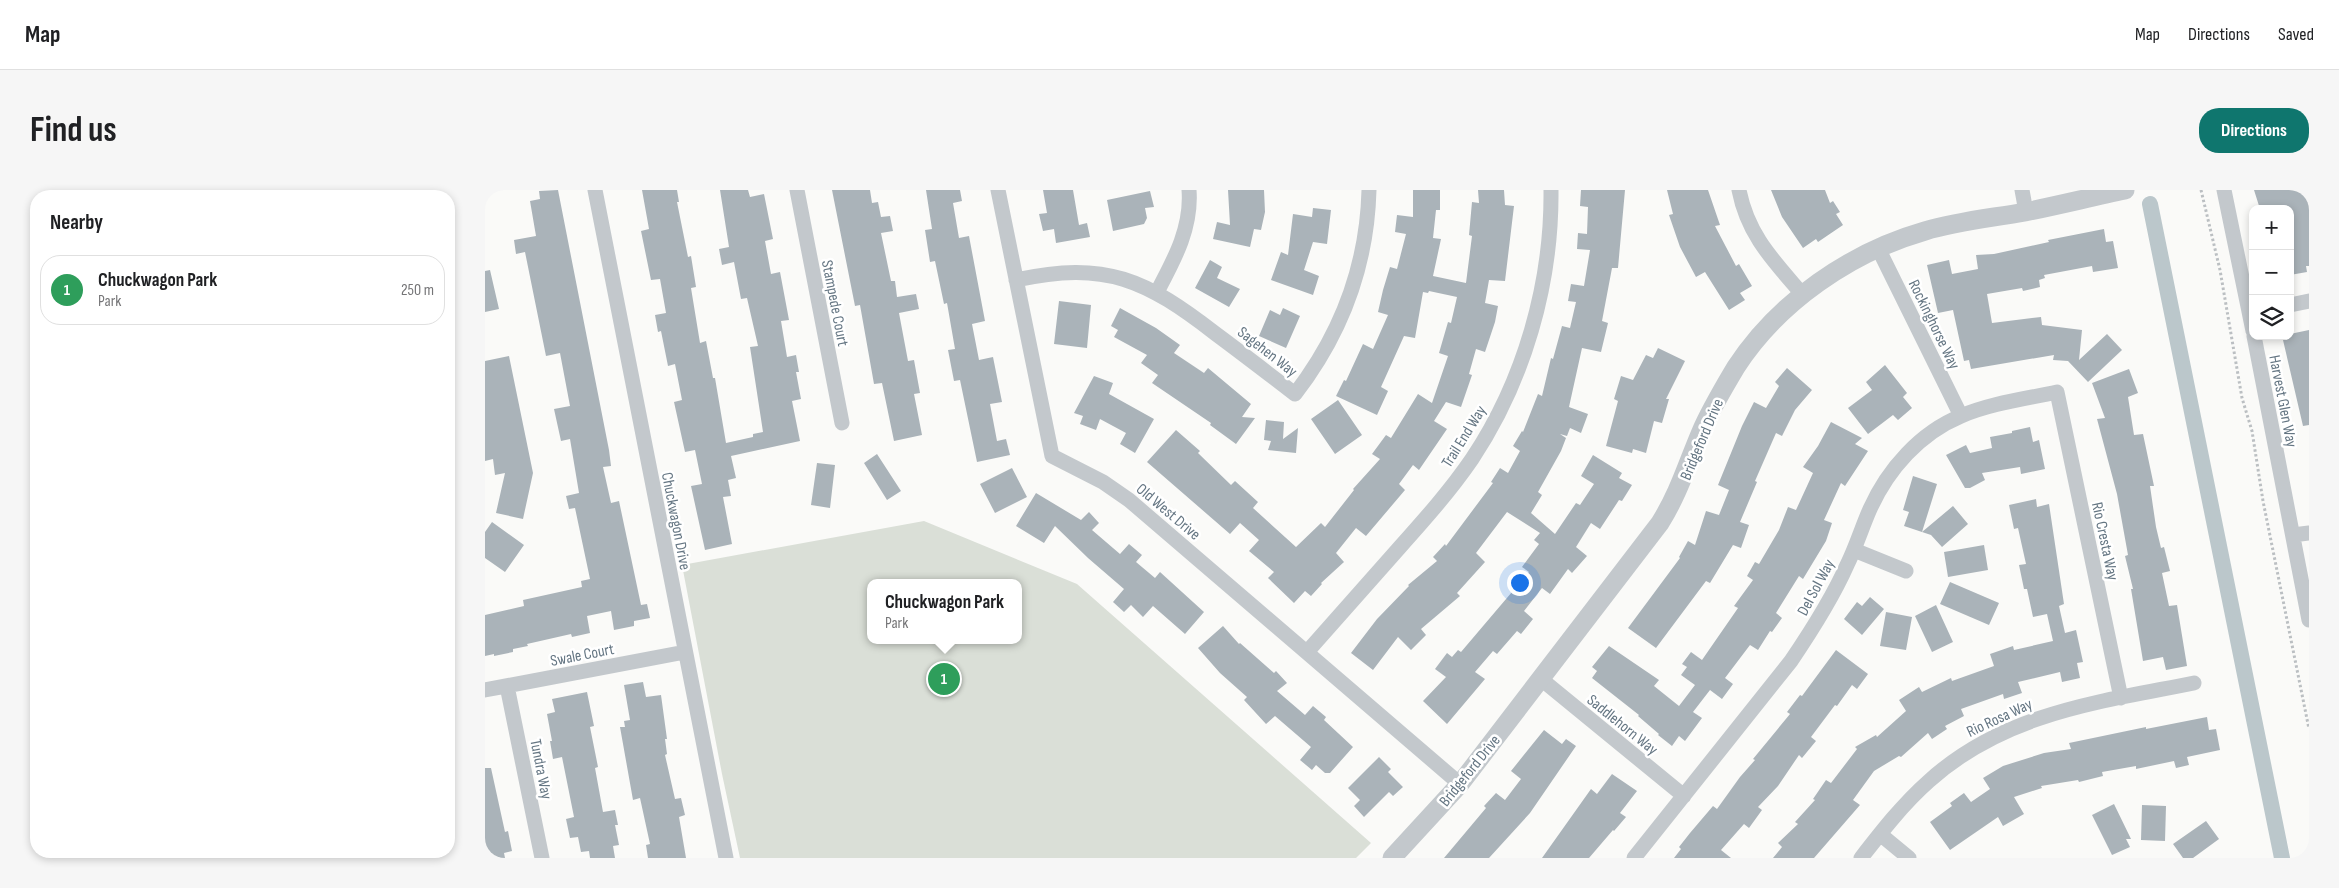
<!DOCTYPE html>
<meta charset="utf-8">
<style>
:root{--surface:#fff;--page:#f6f6f6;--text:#202124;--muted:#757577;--line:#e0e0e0;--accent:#0f766e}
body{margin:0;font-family:"Sofia Sans Condensed",sans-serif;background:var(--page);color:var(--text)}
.controls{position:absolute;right:15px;top:15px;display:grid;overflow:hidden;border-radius:10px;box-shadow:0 2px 8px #0003}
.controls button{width:45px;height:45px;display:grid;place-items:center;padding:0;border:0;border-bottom:1px solid var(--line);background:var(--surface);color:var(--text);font:25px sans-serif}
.you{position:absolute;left:1034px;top:392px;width:18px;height:18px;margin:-12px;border:4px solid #fff;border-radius:50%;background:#1a73e8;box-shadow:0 0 0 8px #1a73e833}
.badge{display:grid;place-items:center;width:32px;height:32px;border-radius:50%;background:var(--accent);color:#fff;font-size:16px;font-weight:700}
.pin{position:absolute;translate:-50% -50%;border:2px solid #fff;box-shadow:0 1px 5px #0006}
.popup{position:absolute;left:382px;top:389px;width:155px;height:65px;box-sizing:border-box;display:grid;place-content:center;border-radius:10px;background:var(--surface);filter:drop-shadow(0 1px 4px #0005);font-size:16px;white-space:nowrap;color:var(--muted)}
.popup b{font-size:19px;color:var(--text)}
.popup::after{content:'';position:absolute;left:50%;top:100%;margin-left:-10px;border:10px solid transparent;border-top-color:var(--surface)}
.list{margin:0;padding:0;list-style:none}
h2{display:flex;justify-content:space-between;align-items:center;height:65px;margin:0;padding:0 20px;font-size:21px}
h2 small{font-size:16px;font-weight:400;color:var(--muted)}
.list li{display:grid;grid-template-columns:32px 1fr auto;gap:15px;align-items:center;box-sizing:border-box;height:70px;margin:0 10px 10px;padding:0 10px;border:1px solid var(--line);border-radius:20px}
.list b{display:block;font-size:19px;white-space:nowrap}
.list p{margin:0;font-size:16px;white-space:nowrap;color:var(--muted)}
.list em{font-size:16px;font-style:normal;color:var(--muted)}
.icon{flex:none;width:28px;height:28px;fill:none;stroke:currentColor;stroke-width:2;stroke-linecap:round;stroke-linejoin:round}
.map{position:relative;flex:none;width:1824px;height:668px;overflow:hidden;border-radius:20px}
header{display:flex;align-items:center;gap:30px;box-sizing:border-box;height:70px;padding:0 25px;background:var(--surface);border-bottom:1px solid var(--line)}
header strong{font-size:24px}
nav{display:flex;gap:28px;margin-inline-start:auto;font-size:18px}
.intro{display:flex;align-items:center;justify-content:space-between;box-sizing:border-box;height:120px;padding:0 30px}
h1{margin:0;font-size:35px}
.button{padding:12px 22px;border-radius:20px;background:var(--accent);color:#fff;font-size:18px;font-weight:700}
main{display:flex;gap:30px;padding:0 30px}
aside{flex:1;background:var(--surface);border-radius:20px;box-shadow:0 2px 8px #0003}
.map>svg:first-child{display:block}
</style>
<header>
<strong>Map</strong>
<nav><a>Map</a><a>Directions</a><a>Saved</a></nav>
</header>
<div class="intro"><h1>Find us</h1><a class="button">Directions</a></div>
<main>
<aside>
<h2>Nearby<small></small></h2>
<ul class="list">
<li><span class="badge" style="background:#2e9e5b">1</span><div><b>Chuckwagon Park</b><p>Park</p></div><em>250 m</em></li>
</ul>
</aside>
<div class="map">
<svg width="1824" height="668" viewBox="0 0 1824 668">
<rect width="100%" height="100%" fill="#fafaf8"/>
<path fill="#dadfd7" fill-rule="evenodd" d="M439,331L592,394L886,653L871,668H255L237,584L197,375ZM385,393H533V450H385Z"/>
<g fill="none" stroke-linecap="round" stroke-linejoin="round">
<path stroke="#bbc7cb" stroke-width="16" d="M1665,14L1797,668"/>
</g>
<path fill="#aab3b9" d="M73,0L124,260L126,276L118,277L126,313L134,311L156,415L162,414L165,428L149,431V436L129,440L126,421L102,426L105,443L87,447L86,444L42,454L43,456L28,459V462L9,466V464L0,466V425L39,416L38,410L97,397L96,391L105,389L90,318L84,319L81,306L94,303L85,249L76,251L69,219L85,216L75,163L61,166L40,62L31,64L29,50L51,46L45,11L55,9L54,1Z
M157,0H192L194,12H192L203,67L206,66L211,97L206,98L215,153L221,151L228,188H230L241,253L268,247V244L278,242L265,157L273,156L262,108L256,109L249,72L237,75L234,59L244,57L235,0H263L265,7L279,4L288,49L280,51L286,84L295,82L304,130L296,131L302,167L311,165L314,182H311L316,209L307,211L315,251L246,266L251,288L243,290L246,306L238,307L247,354L220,360L206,296L217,294L210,260L200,262L189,212L197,210L190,174L183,176L176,141L173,142L170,125L181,123L175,89L166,90L156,41L164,39Z
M347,0H385L387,13L393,12L396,27L405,26L408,41L396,43L406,91H410L412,107L431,104L434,119L414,123L423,171L429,170L435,203L429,204L437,245L409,251L397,193L389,194L375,115L370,116Z
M441,0H475L477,11L468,13L474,48L484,46L500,131L487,134L494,170L508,167L517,212L505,214L512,251L521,249L525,265L492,272L475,190L469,191L463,160L470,159L462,113L459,114L450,71L445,72L440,40L447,39Z
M558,0H588L594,35L602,33L605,47L571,53L569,39L558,41L554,24L562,23Z
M743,0H779L780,22L776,40L769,39L765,57L728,49L732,32L745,35Z
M928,0H955V20H951L948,48L956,49L948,86L981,93L987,46L984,45L987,12L994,13L993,0H1019L1020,15L1029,16L1020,91L1004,90L1000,113L1013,116L1010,132L1000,162L991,159L984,184L987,185L976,217L961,212L949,231L962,239L934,280L928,275L914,294L920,300L881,346L871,338L851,363L859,372L836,393L837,394L826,406L820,401L809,413L783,388L789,382L764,361L774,350L755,333L745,344L662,272L691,240L715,261L713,263L746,295L750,291L773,312L768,318L811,357L836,333L840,337L869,300L868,299L895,269L887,264L901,245L906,248L933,204L947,213L963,166L954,163L963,132L966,133L972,107L944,101L943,103L938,102L930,148L919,146L896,197L903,201L892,225L851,206L859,190L861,191L878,154L888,159L903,125L893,122L898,100L905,77L912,79L921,44L910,42L912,25L928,27Z
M1096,0H1140L1133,78H1127L1117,131L1123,133L1116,162L1097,158L1084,217L1103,224L1096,243L1085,238L1082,246L1075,244L1081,248L1076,261L1053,302L1057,305L1046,323L1070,344L1091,313L1095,315L1109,294L1096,286L1108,265L1137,283L1134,288L1147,295L1137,311L1134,310L1115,339L1106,333L1091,357L1102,366L1087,383L1083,379L1065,404L1057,398L1039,421L1048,429L1036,444L1032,441L1012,464L1008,461L990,482L1000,489L962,534L938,511L961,487L950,479L962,463L967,467L973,460L976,462L1044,382L1037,377L1054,354L1049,350L1055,343L1022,322L991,363L1000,372L972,403L975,406L936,439L941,445L926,460L913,447L888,480L866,463L892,429L924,396L923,395L952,371L948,367L960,354L961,356L1008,293L1006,292L1015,278L1023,283L1035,261L1028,256L1037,241L1038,242L1053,204L1057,206L1066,168L1068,169L1077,136L1085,138L1091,112L1083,111L1086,94L1099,96L1105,60L1092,59L1093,43L1102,44L1103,17L1095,16Z
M1182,0H1223L1235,35L1230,36L1251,76L1254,74L1267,96L1255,103L1260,110L1244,120L1220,82L1211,87L1195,57L1184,25L1188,24Z
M1286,0H1340L1345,13L1348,11L1355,22L1351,24L1358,35L1333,52L1331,49L1318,58L1297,27Z
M1769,0H1824V76H1821L1822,82L1805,85V19H1775Z
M665,1L669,17L660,18L662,28L659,34L628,41L622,10Z
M828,18L846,20L842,54L828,52L819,80L834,86L828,105L786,90L796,62L803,65L808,24L827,27Z
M1619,39L1621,52L1628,51L1633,78L1608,82L1607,76L1559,85L1560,88L1554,90L1555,97L1538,101L1537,98L1502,104L1507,133L1556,127L1557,135L1597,140L1594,170L1622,144L1637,160L1603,192L1583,171L1568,170L1569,165L1486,179L1484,170L1479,171L1468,120L1453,123L1442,75L1464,70L1467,84L1493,79L1491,65L1509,64L1564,52L1563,50Z
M725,70L737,77L732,88L755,99L744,117L710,98Z
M5,80L14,119L0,122V81Z
M574,111L606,115L602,158L569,154Z
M635,118L671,138L695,155L689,163L719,183L723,178L766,214L757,227L770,228L751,254L725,235L726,233L667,193L673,185L656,173L662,165L629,147L633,140L626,136Z
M798,118L815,126L801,158L774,146L785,120L795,125Z
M1824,140V235L1818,236L1798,150L1804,149L1805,144Z
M1173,158L1200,171L1181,209H1184L1177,233L1169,231L1161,263L1148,259L1147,263L1121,256L1133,211L1129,209L1136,186L1148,190L1161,165L1168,168Z
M24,166L48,283L38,329L11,323L20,283L10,285L8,269L0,271V171Z
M1400,175L1422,203L1418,207L1427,218L1413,230L1408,225L1383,244L1363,218L1387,200L1381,192Z
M1302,178L1327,200L1310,220L1297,246L1291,243L1270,291L1272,292L1255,332L1264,335L1256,358L1248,355L1225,393L1221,391L1171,458L1143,438L1195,368L1194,367L1203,351L1210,355L1221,321L1234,325L1244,300L1233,295L1257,236L1269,212L1281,218L1294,196L1290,192Z
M1644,179L1653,203L1643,207L1649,245L1658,244L1669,296H1665L1671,337L1676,358L1679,357L1685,381L1677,383L1684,416L1692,415L1702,476L1681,480L1678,467L1658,471L1646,399H1648L1640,366L1643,365L1632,304L1612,229L1620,228L1607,193Z
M609,186L628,193L624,204L669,229L650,263L635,254L641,243L615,229L611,240L595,234L598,226L589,223Z
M853,210L877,245L850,264L826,229Z
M781,230L799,232L798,249L813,238L811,263L783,260L786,251L779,250Z
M1346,232L1377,248L1370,254L1383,261L1360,296L1356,293L1339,330L1347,333L1341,351L1318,389L1314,386L1291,423L1297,428L1287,442L1285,441L1273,460L1265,455L1240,488L1248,494L1237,509L1225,500L1208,522L1217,528L1200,551L1194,546L1187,556L1173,545L1174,544L1153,526L1154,525L1107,488L1112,481L1107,477L1124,456L1174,490L1169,496L1194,516L1210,495L1196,485L1202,477L1197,474L1206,462L1217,470L1253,418L1249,416L1268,390L1262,386L1270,372L1274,374L1294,340L1303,317L1311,320L1328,283L1318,277L1333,256Z
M1545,237L1548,252L1554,250L1560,279L1536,284L1535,277L1497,283L1500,290L1485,298H1480L1461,265L1481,255L1485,263L1507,258L1505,247L1527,243V241Z
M392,264L416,301L402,310L379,273Z
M332,273L350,275L345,318L326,315Z
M527,278L542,307L510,323L495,294Z
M1428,286L1452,294L1437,342L1419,336L1424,322L1418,320Z
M551,303L596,330L604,322L614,333L607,340L635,364L644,354L657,365L651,372L670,388L675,382L719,422L700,444L668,416L658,427L646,415L639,422L628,412L639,399L603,368L570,336L559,353L531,336Z
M1551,309L1552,317L1564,314L1579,414L1574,416L1580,443L1591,440L1598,472L1592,473L1595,488L1577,492L1575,482L1533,492L1537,503L1519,509L1518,504L1476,519L1479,526L1460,536L1462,539L1447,549L1443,543L1416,567L1414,566L1389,581L1368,610L1375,615L1329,668H1288L1297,657L1293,653L1313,634L1310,632L1330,610L1328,609L1341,590L1346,593L1372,559L1370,557L1391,545L1392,547L1421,521L1414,510L1434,497L1437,502L1466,488L1467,491L1509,476L1505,464L1528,456L1529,460L1568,451L1562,424L1548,427L1542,399H1539L1534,375L1541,374L1533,338L1529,339L1524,315Z
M1468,316L1483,334L1457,357L1446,345L1437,342Z
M7,332L39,355L20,382L0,368V342Z
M1499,355L1503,380L1463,387L1459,362Z
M1465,392L1514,413L1504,435L1455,414Z
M1385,407L1399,419L1377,445L1359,429L1372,412L1377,416Z
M1451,415L1468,452L1447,462L1430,426Z
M1401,422L1427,427L1421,460L1395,456Z
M738,436L754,454L755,453L789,483L791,481L802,493L792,501L820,525L828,516L841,527L839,530L868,557L845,583H840L831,575L827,580L815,570L826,557L790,526L781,534L759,510L762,507L735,483L713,458Z
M1351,460L1383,484L1372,499L1367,495L1352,516L1350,515L1326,547L1331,551L1317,568L1314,565L1293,596L1273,617L1277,620L1264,638L1259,634L1236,660L1246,668H1189L1196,659L1194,657L1205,643L1228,616L1232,619L1255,587L1270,570L1268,569L1305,524L1302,522L1315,505L1317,506Z
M158,492L161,507L176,505L182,549H180L182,564L180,565L190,609L196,608L200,625L194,627L201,668H163L161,655L165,654L155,608L148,610L135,537H140L139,531L145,530L139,495Z
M102,502L109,536L105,537L113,577L110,578L118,622L130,620L133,635H130L134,655L128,656L130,668H105L104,661L96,662L93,647L85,648L81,629L89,627L77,567L68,569L65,551H67L62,524L70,522L67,509Z
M1722,527L1724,540L1731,539L1735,560L1702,567L1704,575L1691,578L1689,571L1651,579V576L1617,582L1618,586L1594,592L1593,590L1556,596L1557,598L1529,607L1539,624L1518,636L1513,627L1465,660L1445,632L1467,616L1465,613L1479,603L1486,612L1505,599L1498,588L1518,576L1559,563L1586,559L1584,553L1661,537V539Z
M1059,540L1077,554L1081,549L1091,556L1045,623L1004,668H959L1001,618L999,616L1011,603L1020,610L1036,589L1026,581Z
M894,567L906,579L903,582L918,597L908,606L904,602L879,627L869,616L875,610L863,598Z
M0,578H6L20,642L23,641L27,661L19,663L20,668H0Z
M1127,584L1152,601L1135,623L1141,627L1129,641L1128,640L1104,668H1057L1106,599L1112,604Z
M1629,614L1646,649H1641L1645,657L1627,665L1607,625Z
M1657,615L1681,616L1680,651L1656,650Z
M1721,631L1734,649L1708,668H1698L1688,654Z"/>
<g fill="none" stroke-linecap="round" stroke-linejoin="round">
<path stroke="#bbbfc2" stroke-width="3" stroke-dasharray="2.5 2.5" stroke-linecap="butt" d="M1716,0L1735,80L1757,208L1767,241L1778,311L1824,539"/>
<path stroke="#c3c8cc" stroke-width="15" d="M110,0L241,668
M312,0L357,233
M513,0L567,266L618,292L644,310L975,594
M1254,0C1263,46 1289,71 1318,105
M1537,0L1541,22
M1739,0L1768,141
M1393,58L1476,226
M531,90C621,70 661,90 731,144C758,164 784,184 810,204C857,143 882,77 884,0
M672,102C689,70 707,38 704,0
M1805,115L1824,111
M1769,146L1824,430
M1808,345L1824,343
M1369,360L1421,381
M822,462C853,427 884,392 915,357C940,329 965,301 987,269C1039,191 1067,94 1066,0
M1056,489L1199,606
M22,496L57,668
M0,500L200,462
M1395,644L1424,668
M1149,668L1306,471C1327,440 1347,409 1362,375C1371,357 1377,337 1385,319C1403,279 1435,243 1476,226C1507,213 1540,209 1572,202L1636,508
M1376,668C1397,641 1418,614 1444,591C1519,523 1614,512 1709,493"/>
<path stroke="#c3c8cc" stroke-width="19" d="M907,668L975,594L1175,333C1195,301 1203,271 1218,237C1228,216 1239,197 1251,177C1293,112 1366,62 1440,41C1473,31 1507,28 1540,22C1574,15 1607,7 1640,0"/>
</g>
<g text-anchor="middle" stroke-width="5" stroke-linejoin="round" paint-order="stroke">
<g font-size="16" fill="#657683" stroke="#fff">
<text transform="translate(351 113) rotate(79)" y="6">Stampede Court</text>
<text transform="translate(1450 134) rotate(64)" y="6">Rockinghorse Way</text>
<text transform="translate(783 161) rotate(38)" y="6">Sagehen Way</text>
<text transform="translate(1799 211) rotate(79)" y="6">Harvest Glen Way</text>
<text transform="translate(978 246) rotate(-58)" y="6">Trail End Way</text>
<text transform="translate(1216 249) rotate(-67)" y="6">Bridgeford Drive</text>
<text transform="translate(684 321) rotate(40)" y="6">Old West Drive</text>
<text transform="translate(192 331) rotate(79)" y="6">Chuckwagon Drive</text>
<text transform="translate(1621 351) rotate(78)" y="6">Rio Cresta Way</text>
<text transform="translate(1330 397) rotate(-62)" y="6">Del Sol Way</text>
<text transform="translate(97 464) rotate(-11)" y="6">Swale Court</text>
<text transform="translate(1514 527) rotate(-25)" y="6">Rio Rosa Way</text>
<text transform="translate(1138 534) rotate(39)" y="6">Saddlehorn Way</text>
<text transform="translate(57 579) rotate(79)" y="6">Tundra Way</text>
<text transform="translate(984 580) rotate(-51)" y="6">Bridgeford Drive</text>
</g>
</g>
</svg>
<div class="controls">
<button>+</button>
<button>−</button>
<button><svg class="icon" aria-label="layers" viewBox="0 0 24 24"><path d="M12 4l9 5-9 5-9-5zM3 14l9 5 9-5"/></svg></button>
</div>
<div class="you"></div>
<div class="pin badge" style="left:459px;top:489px;background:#2e9e5b">1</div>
<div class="popup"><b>Chuckwagon Park</b>Park</div>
</div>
</main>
